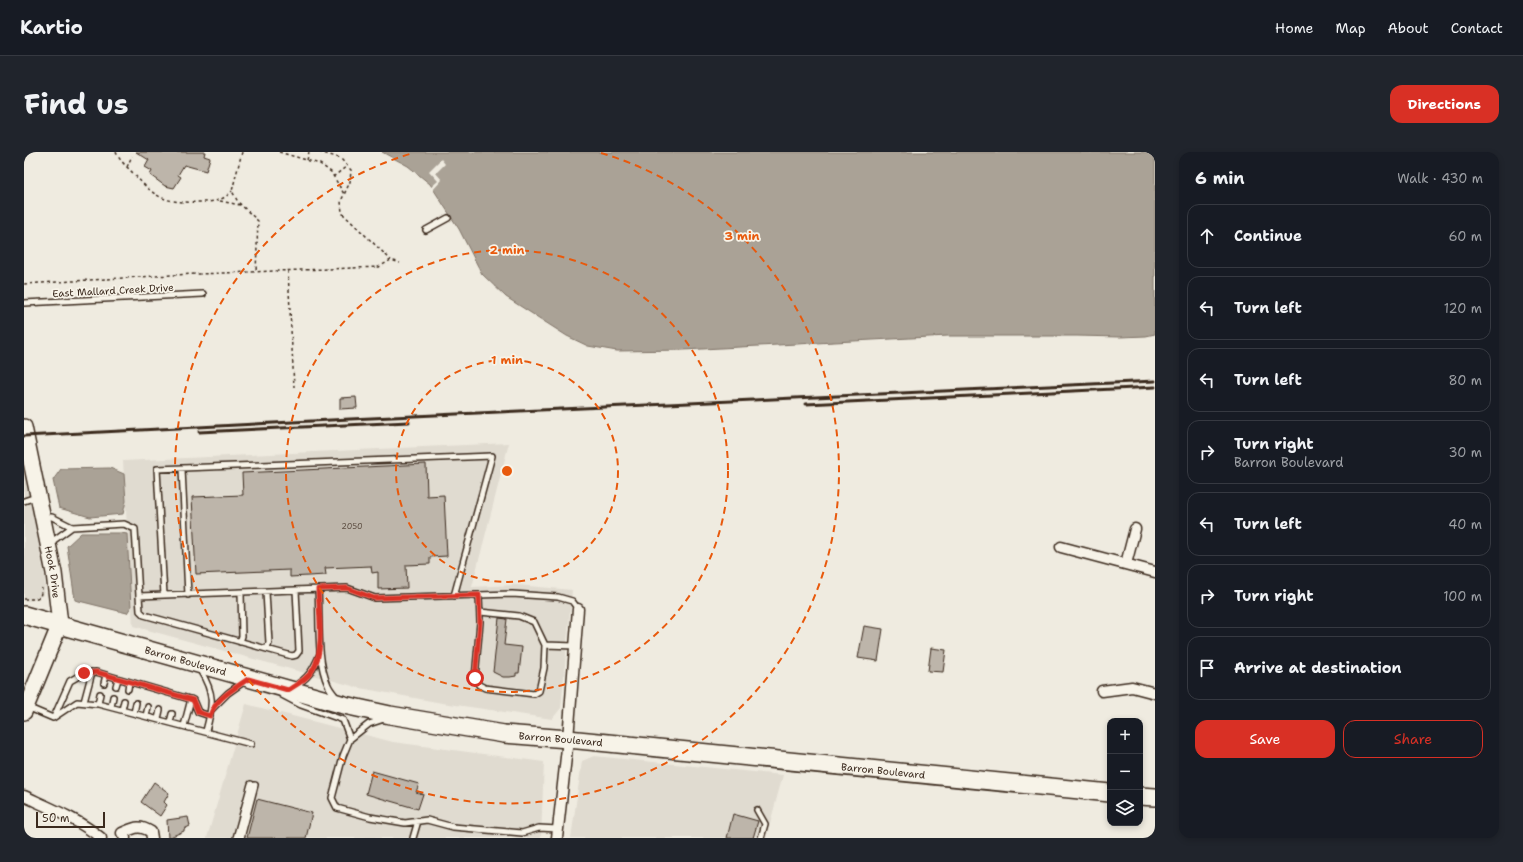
<!DOCTYPE html>
<meta charset="utf-8">
<style>
:root{--surface:#171b24;--page:#20242c;--text:#f1f3f6;--muted:#9ea1a6;--line:#363941;--accent:#d93025}
body{margin:0;font-family:"Shantell Sans",sans-serif;background:var(--page);color:var(--text)}
.controls{position:absolute;right:12px;bottom:12px;display:grid;overflow:hidden;border-radius:8px;box-shadow:0 2px 6px #0003}
.controls button{width:36px;height:36px;display:grid;place-items:center;padding:0;border:0;border-bottom:1px solid var(--line);background:var(--surface);color:var(--text);font:20px sans-serif}
.scale{position:absolute;left:12px;bottom:10px;width:69px;box-sizing:border-box;padding-left:4px;border:2px solid #3b2a1e;border-top:0;font-size:11px;line-height:14px;white-space:nowrap;color:#3b2a1e;-webkit-text-stroke:3px #f7f3e8;paint-order:stroke}
.stop{position:absolute;width:12px;height:12px;margin:-9px;border:3px solid #d93025;border-radius:50%;background:#fff}
.stop.end{background:#d93025;border-color:#fff;box-shadow:0 1px 4px #0008}
.list{margin:0;padding:0;list-style:none}
h2{display:flex;justify-content:space-between;align-items:center;height:52px;margin:0;padding:0 16px;font-size:17px}
h2 small{font-size:13px;font-weight:400;color:var(--muted)}
.list li{display:grid;grid-template-columns:26px 1fr auto;gap:12px;align-items:center;box-sizing:border-box;height:64px;margin:0 8px 8px;padding:0 8px;border:1px solid var(--line);border-radius:12px}
.list b{display:block;font-size:15px;white-space:nowrap}
.list p{margin:0;font-size:13px;white-space:nowrap;color:var(--muted)}
.list em{font-size:13px;font-style:normal;color:var(--muted)}
.actions{display:flex;gap:8px;padding:12px 16px}
.actions a{flex:1;padding:9px 0;border:1px solid var(--accent);border-radius:12px;text-align:center;font-size:14px;color:var(--accent)}
.actions .main{background:var(--accent);color:#fff}
.icon{flex:none;width:22px;height:22px;fill:none;stroke:currentColor;stroke-width:2;stroke-linecap:round;stroke-linejoin:round}
.map{position:relative;flex:none;width:1131px;height:686px;overflow:hidden;border-radius:12px}
header{display:flex;align-items:center;gap:24px;box-sizing:border-box;height:56px;padding:0 20px;background:var(--surface);border-bottom:1px solid var(--line)}
header strong{font-size:19px}
nav{display:flex;gap:22px;margin-inline-start:auto;font-size:14px}
.intro{display:flex;align-items:center;justify-content:space-between;box-sizing:border-box;height:96px;padding:0 24px}
h1{margin:0;font-size:28px}
.button{padding:10px 18px;border-radius:12px;background:var(--accent);color:#fff;font-size:14px;font-weight:700}
main{display:flex;gap:24px;padding:0 24px}
aside{flex:1;background:var(--surface);border-radius:12px;box-shadow:0 2px 6px #0003}
.map>svg:first-child{display:block}
</style>
<header>
<strong>Kartio</strong>
<nav><a>Home</a><a>Map</a><a>About</a><a>Contact</a></nav>
</header>
<div class="intro"><h1>Find us</h1><a class="button">Directions</a></div>
<main>
<div class="map">
<svg width="1131" height="686" viewBox="0 0 1131 686">
<rect width="100%" height="100%" fill="#efebe0"/>
<filter id="ink" filterUnits="userSpaceOnUse"><feTurbulence type="fractalNoise" baseFrequency=".025" numOctaves="2"/><feDisplacementMap in="SourceGraphic" scale="8" xChannelSelector="R" yChannelSelector="G"/><feConvolveMatrix kernelMatrix="1 2 1 2 8 2 1 2 1" color-interpolation-filters="sRGB"/></filter>
<g filter="url(#ink)">
<path fill="#e0dbd0" d="M485,291L448,435L493,433L548,438L537,556L528,567L418,551L336,536L109,474L99,309Z
M0,315L21,425V435L19,443L10,448L3,449H0Z
M222,552L369,590L520,610L517,686H183Z
M570,604L759,623L742,686H547L558,609Z"/>
<path fill="#aaa296" stroke="#7e7266" d="M358,0H1131V182L1122,184L1096,185L1053,184H924L659,198L593,199L564,194L543,184L482,145L458,122L435,77L406,32L384,14Z
M86,316L100,322L102,349L99,362L66,365L35,356L29,328L37,317Z
M57,381H97L103,382L107,455L103,461L51,448L43,394Z"/>
<path fill="#efebe0" d="M417,7L421,12L412,21L418,28L408,39L406,36L414,29L405,19Z"/>
<path fill="#bdb5aa" stroke="#3b2a1e" d="M112,0H181L180,4L186,6L182,19L160,13L154,23L157,25L150,36L141,34L126,23L128,19L121,15L125,8Z
M332,245L333,256L316,257V246Z
M402,312L403,344L420,343L423,404L406,405V412L382,413L383,436L354,437V420L348,421L347,414L301,416L302,423L266,425V418L172,422L168,345L219,343L218,321Z
M475,466L483,467L480,493L498,495L495,521H492V524L486,525H479L469,520Z
M840,474L859,477L854,509L834,506Z
M907,496L922,498L919,520L904,519Z
M348,619L395,632L392,640L399,642L394,657L342,642Z
M130,630L145,641L140,650L143,653L136,664L117,650Z
M233,647L288,661L282,686H223Z
M709,662L734,669L729,686H703Z
M164,665L166,674L160,677V679L144,686L143,668Z"/>
<g fill="none" stroke-linecap="round" stroke-linejoin="round">
<defs>
<path id="lane" d="M402,78L424,66
M0,151L179,142
M158,317L164,443
M0,349L12,345
M20,365H28L48,375L100,372L111,377L115,444L323,436L351,446L488,442L534,445L548,449L554,457
M26,391L48,375
M294,437C296,465 292,508 304,533C306,538 310,542 313,546
M242,440L245,491L243,497
M140,443L133,317L468,304L430,444
M455,443L456,470L451,526L455,533L461,536L510,542L515,539L520,516L521,493L510,470L495,464L456,460
M115,444L116,459L120,463L268,504L272,503L275,499L272,438
M216,490L218,484L217,441
M521,493L551,494
M176,518C191,542 189,553 182,579
M80,531L82,523
M92,534L94,527
M269,535C285,526 289,518 296,502
M104,537L105,530
M258,543L277,553L319,568L326,587
M60,550L68,520
M74,552L76,542
M3,555L29,566L53,550L74,552L227,592
M87,555L89,545
M188,557L204,541L221,529
M98,558L100,549
M110,561L112,551
M122,564L124,555
M30,565L46,529L60,521L72,520L169,548L174,560L186,564
M134,567L136,558
M360,567L345,572L326,587L319,604L308,646L313,656L346,665L381,671L403,668L429,675L498,681L515,676L534,677
M146,570L148,562
M160,574L167,547
M733,658L741,672L737,686
M212,686L227,632
M217,686L231,633
M389,686L394,669"/>
<path id="street" d="M1037,395L1131,420
M1102,412L1111,377
M1078,539L1108,535L1131,541
M0,644C26,656 54,667 77,686
M101,686L98,681C110,676 115,672 127,680L128,686
M533,686L544,587L554,457"/>
<g id="secondary">
<path id="s1" d="M0,275L30,421L36,472L0,560"/>
</g>
<g id="primary">
<path id="s2" d="M0,463L320,553L366,563L480,582L544,587L1086,641"/>
<path d="M1116,644L1131,645"/>
</g>
</defs>
<use href="#lane" stroke="#3b2a1e" stroke-width="8"/>
<use href="#street" stroke="#3b2a1e" stroke-width="13"/>
<use href="#secondary" stroke="#3b2a1e" stroke-width="18"/>
<use href="#primary" stroke="#3b2a1e" stroke-width="20"/>
<path stroke="#3b2a1e" stroke-width="1.5" stroke-dasharray="3 3" stroke-linecap="butt" d="M92,0C95,8 103,15 109,21C133,48 141,51 177,50C189,50 199,49 208,39
M218,0L208,39L214,50L234,69L232,120
M255,0L296,12L307,20L320,42
M295,0L316,6L327,18L326,30L317,49L318,61L367,108
M283,8L285,0
M103,15L108,4
M309,25L323,14
M196,49L216,53
M264,119L270,235
M0,132L148,123L355,115L367,108L376,111
M0,447H9L16,445L18,436"/>
<use href="#lane" stroke="#f7f3e8" stroke-width="5"/>
<use href="#street" stroke="#f7f3e8" stroke-width="10"/>
<use href="#secondary" stroke="#f7f3e8" stroke-width="15"/>
<use href="#primary" stroke="#f7f3e8" stroke-width="17"/>
<path stroke="#3b2a1e" stroke-width="3" d="M782,252L1131,235
M175,280L385,270
M0,284L326,267L1131,229"/>
</g>
</g>
<g fill="none" stroke-linecap="round" stroke-linejoin="round" filter="url(#ink)">
<path stroke="#d93025" stroke-width="5" d="M60,521L72,520L169,548L174,560L186,564C191,547 210,537 224,527L264,538C272,533 282,528 288,519C301,501 295,460 294,437L323,436L350,446L455,443L456,470L451,526"/>
</g>
<g fill="none" stroke="#e8590c" stroke-width="2" stroke-dasharray="7 5">
<circle cx="483" cy="319" r="111"/>
<circle cx="483" cy="319" r="221"/>
<path d="M577 1A332 332 0 1 1 389 1"/>
</g>
<g text-anchor="middle" stroke-width="3.5" stroke-linejoin="round" paint-order="stroke">
<g font-size="8" fill="#5c4d41">
<text x="328" y="377">2050</text>
</g>
<g font-size="10" fill="#3b2a1e" stroke="#f7f3e8">
<text transform="translate(89 138) rotate(-3)" y="4">East Mallard Creek Drive</text>
<text dy="4" stroke="none"><textPath href="#s1" startOffset="148">Hook Drive</textPath></text>
<text dy="4" stroke="none"><textPath href="#s2" startOffset="168">Barron Boulevard</textPath></text>
<text dy="4" stroke="none"><textPath href="#s2" startOffset="552">Barron Boulevard</textPath></text>
<text dy="4" stroke="none"><textPath href="#s2" startOffset="876">Barron Boulevard</textPath></text>
</g>
</g>
<circle cx="483" cy="319" r="6" fill="#e8590c" stroke="#f7f3e8" stroke-width="2"/>
<g font-size="12" text-anchor="middle" font-weight="bold" fill="#e8590c" stroke="#f7f3e8" stroke-width="3.5" stroke-linejoin="round" paint-order="stroke">
<text x="718" y="88">3 min</text>
<text x="483" y="102">2 min</text>
<text x="483" y="212">1 min</text>
</g>
</svg>
<div class="controls">
<button>+</button>
<button>−</button>
<button><svg class="icon" aria-label="layers" viewBox="0 0 24 24"><path d="M12 4l9 5-9 5-9-5zM3 14l9 5 9-5"/></svg></button>
</div>
<div class="scale">50 m</div>
<div class="stop" style="left:451px;top:526px"></div>
<div class="stop end" style="left:60px;top:521px"></div>
</div>
<aside>
<h2>6 min<small>Walk · 430 m</small></h2>
<ul class="list">
<li><svg class="icon" aria-label="ahead" viewBox="0 0 24 24"><path d="M12 20V5M6 11l6-6 6 6"/></svg><div><b>Continue</b></div><em>60 m</em></li>
<li><svg class="icon" aria-label="left" viewBox="0 0 24 24"><path d="M17 20v-9H6M10 6l-5 5 5 5"/></svg><div><b>Turn left</b></div><em>120 m</em></li>
<li><svg class="icon" aria-label="left" viewBox="0 0 24 24"><path d="M17 20v-9H6M10 6l-5 5 5 5"/></svg><div><b>Turn left</b></div><em>80 m</em></li>
<li><svg class="icon" aria-label="right" viewBox="0 0 24 24"><path d="M7 20v-9h11M14 6l5 5-5 5"/></svg><div><b>Turn right</b><p>Barron Boulevard</p></div><em>30 m</em></li>
<li><svg class="icon" aria-label="left" viewBox="0 0 24 24"><path d="M17 20v-9H6M10 6l-5 5 5 5"/></svg><div><b>Turn left</b></div><em>40 m</em></li>
<li><svg class="icon" aria-label="right" viewBox="0 0 24 24"><path d="M7 20v-9h11M14 6l5 5-5 5"/></svg><div><b>Turn right</b></div><em>100 m</em></li>
<li><svg class="icon" aria-label="arrive" viewBox="0 0 24 24"><path d="M6 21V4h12l-3 4 3 4H6"/></svg><div><b>Arrive at destination</b></div></li>
</ul>
<div class="actions"><a class="main">Save</a><a>Share</a></div>
</aside>
</main>
